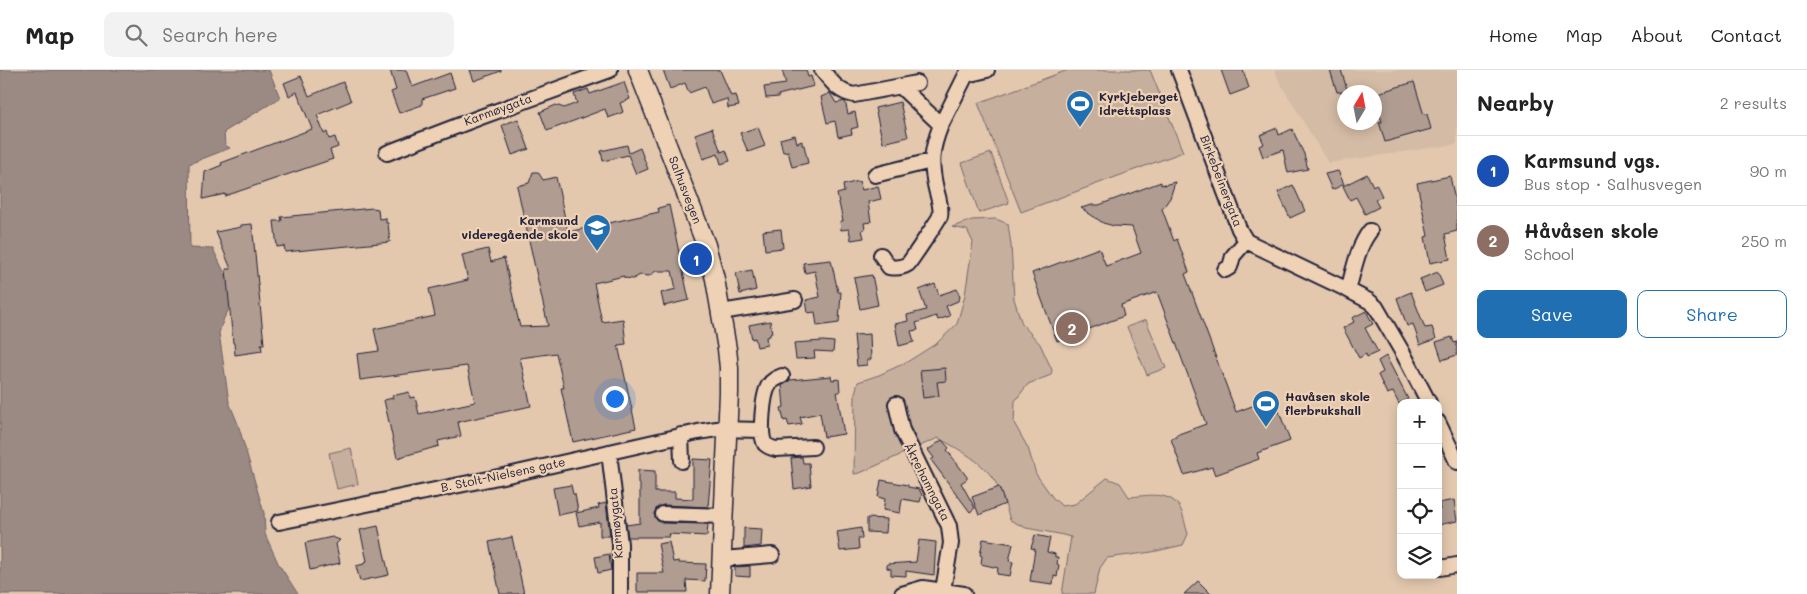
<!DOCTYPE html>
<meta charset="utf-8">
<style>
:root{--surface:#fff;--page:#f2f2f2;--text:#222;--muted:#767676;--line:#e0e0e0;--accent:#1f6fb2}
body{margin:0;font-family:Mali,sans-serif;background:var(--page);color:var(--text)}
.controls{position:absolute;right:15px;bottom:15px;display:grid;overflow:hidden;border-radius:10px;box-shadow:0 2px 12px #0003}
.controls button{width:45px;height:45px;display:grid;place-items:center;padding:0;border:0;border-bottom:1px solid var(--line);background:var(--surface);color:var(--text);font:25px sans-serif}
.compass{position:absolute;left:1337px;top:15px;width:45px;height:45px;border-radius:50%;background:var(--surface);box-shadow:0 2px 12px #0003;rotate:10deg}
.you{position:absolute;left:614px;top:328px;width:18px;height:18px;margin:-12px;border:4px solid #fff;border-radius:50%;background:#1a73e8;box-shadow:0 0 0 8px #1a73e833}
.badge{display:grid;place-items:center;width:32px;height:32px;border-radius:50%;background:var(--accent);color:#fff;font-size:16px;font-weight:700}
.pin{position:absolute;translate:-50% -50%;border:2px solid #fff;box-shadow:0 1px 5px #0006}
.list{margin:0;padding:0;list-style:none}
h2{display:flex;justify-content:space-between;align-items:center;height:65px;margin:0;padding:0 20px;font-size:21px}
h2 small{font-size:16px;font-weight:400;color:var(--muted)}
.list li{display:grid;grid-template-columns:32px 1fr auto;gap:15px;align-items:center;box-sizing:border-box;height:70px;padding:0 20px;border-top:1px solid var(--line)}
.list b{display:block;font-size:19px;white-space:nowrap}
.list p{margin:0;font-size:16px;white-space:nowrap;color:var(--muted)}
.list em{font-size:16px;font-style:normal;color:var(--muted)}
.actions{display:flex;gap:10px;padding:15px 20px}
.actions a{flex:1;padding:11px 0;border:1px solid var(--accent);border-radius:10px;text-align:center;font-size:18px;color:var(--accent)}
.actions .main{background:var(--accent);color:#fff}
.icon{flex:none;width:28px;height:28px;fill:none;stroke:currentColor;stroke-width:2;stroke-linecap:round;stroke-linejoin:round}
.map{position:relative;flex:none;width:1457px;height:524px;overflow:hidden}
header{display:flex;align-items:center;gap:30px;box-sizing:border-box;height:70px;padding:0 25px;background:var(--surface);border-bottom:1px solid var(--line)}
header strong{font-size:24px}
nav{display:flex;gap:28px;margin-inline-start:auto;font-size:18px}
.search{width:350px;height:45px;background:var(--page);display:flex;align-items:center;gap:12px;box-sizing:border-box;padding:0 18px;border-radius:10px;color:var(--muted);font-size:19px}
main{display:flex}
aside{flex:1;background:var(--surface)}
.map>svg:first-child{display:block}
</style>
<header>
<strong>Map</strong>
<div class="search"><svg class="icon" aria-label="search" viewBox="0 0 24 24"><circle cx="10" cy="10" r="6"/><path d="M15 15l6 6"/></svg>Search here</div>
<nav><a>Home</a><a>Map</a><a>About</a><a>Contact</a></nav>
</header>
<main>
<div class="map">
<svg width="1457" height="524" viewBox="0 0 1457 524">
<rect width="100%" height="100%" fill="#e3c8ae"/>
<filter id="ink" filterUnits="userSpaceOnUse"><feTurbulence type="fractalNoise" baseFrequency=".02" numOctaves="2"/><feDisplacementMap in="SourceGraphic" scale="10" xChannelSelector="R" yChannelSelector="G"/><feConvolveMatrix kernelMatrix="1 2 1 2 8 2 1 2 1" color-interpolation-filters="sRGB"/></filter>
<g filter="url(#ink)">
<path fill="#d4bba5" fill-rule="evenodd" d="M1275,0H1457V74L1328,93L1278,9ZM1344,22H1374V52H1344Z"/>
<path fill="#c6af9d" stroke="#74686c" d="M1068,0H1150L1183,82L1021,142L978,33Z
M991,83L1009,133L979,143L962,93Z
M996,149L1008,154L1011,175L1014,229L1022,254L1040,274L1052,300L1051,305L1028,314L1015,331L1014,353L1028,378L1036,404L1053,428L1062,436L1075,434L1107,408L1120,413L1129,427C1145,426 1170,420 1180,438C1184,445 1185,456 1188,464L1183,475L1152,482L1107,488L1100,498L1094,524H1062L1071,467L1059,464L1026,458L1010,450C1005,434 999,413 987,401C974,387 955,377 938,368L860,403L854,404L855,323L858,312L879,305L907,292L937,273L957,254L965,225L973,172L967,160L952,157L972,150Z
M1146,250L1166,298L1147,305L1127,257Z
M351,378L358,414L337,419L329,383Z"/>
<path fill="#9b8a83" stroke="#6b6066" d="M0,0H269L280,28L224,62L225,75L230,78L189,94L190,178L213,179L227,208L233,232L224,248L219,263L229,332L238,354L264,443L265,464L278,493L298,524H0Z"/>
<path fill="#b09c90" stroke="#22223b" d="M390,0H406L412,17L450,3L455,18L422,29V35L399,43L391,22L396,20Z
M470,0H501V1L474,11Z
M663,0H720L731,26L736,25L739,36L728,38L727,29L711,34L705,17L689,23L685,13L670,19Z
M782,0H806L808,7L811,6L814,16L778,25L779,27L766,28L764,17L786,14Z
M1221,0H1243L1249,18L1230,25Z
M1330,0H1341L1348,22H1337Z
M301,6L309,26L343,12L351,31L317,45L324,64L327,62L329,69L335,67L338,77L330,80L333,89L225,126V124L203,129L205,102L222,95L221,93L312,59L297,22L289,26L284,13Z
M624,12L630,29L620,33L623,42L619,44L608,48L605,39L547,61L540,42L556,35L564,38L577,33L574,24L588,19L590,24Z
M1414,12L1423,42L1425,45L1427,44L1431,59L1385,72L1379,52H1382L1374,24Z
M830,23L836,33L845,31L848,44L855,42L858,57L851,59L852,64L838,67L835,51L827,53L821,27Z
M900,32L908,67L883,73L875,38Z
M518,49L529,79L512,85L502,55Z
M758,57L765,76L748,82L740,63Z
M712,58L721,82L726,80L730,91L721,94L718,84L703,89L695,64Z
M1277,58L1279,65L1292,59L1304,84L1308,99L1288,103L1283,80L1263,87L1259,76L1264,74L1260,65Z
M795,65L797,73L802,71V75H804L808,93L792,97L788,81L783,82L780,69Z
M627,75L629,83L640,78L648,99L636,104L628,85L603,91L601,81Z
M1338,101L1344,114L1332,120L1325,104Z
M533,102H538L543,110L556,107L568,162L659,142L658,138L669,135L689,230L664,236L661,223L676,219L672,201H656L649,206L640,205L633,209L624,208V206L594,213L602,252L623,249L626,274L618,275L636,358L573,372L561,318H564L556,283L520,288L531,336L458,352L461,366L438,371L439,376L397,388L384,330L393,328L392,326L409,322L410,328L415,327L419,344L475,332L467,296L360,310L357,284L379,281L374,259L435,246L429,219L468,210L462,185L488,179L491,192L504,188L520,257L548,256L517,116L529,113Z
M1367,104L1373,116L1376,114L1382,126L1375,130L1379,137L1365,144L1356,127L1350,130L1343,116Z
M1450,106L1457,140V161L1445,164L1450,189L1430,193L1425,167L1428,166L1417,113Z
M859,111L862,120L878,116L881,129L868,132L871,152L864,153L865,159L862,160L864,168L851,170L849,159L841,160L840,151H843L837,124L844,122L843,115Z
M1161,112V115L1165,114L1164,115L1175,112L1170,128L1162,139L1174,171L1177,169L1189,202L1185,204L1236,342L1274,328L1290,371L1257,383L1259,389L1215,405L1212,397L1184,405L1171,369L1176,367V365L1206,354L1157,222L1121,235L1124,246L1057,271L1032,203L1099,178L1106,196L1141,183L1132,157L1114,156L1103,153L1081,138L1092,135H1099Z
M1293,115L1305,141L1290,148L1278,122Z
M373,138L378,139L379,149L386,148V153H388L390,172L285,182L284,176L277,177L274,151H282L281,147Z
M252,154L264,274H261L262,281L235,285L234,273H233L226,199H231L216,162L241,157V155Z
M781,159L783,178L765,180L763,161Z
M831,190L838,222H841L839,253L817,256L815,242L808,243L806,230L820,227L815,201L805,203L803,193Z
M752,200L756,220L740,224L736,203Z
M1438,202L1443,215L1425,222L1420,209Z
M872,205L878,235L860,239L854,208Z
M935,214L939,225L957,219L960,227L958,231L946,236L950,246L938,250L936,246L916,253L918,260L911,261L914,272L899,276L895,254L908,251L907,245L926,240L919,220Z
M1411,222L1425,258L1432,257L1436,269L1420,275L1413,254L1407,256L1397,228Z
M1366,241L1373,254L1365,258L1378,282L1367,287L1366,284L1359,288L1343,258L1354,252L1352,248Z
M770,251L772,263L770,264V266L766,267L767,275L757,277L755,268L752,269L749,255Z
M870,264L871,290H867V295L857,296L854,265Z
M1452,267L1454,273L1457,272V285L1442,290L1436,272Z
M823,271L834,272L833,282L814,281L815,288L796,289L794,273Z
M1386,286L1408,329L1399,334L1393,322L1387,324L1378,305L1383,302L1378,291Z
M945,298L946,311L937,312L939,326L923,328L920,300Z
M831,306L832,310L839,309L840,322H837L844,364L824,367L820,343L800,347L802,354L789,356L787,350L784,351L781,338L784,337L782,315L790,310Z
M942,370L949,378L947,380L967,407V409L961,413L975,438L970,442L931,390L934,388L928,380Z
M802,387L803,393H809L811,416L794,419L791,388Z
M693,389L712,390L708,437L663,435L656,439L654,444L656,449L662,453L708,454L707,466L669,464L670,467H628L626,455L640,453V414H638V400L655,401V422H675V428L693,429Z
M881,410L908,415V417L919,419L922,425L920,432L902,429L900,443L883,440L885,429L878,427Z
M571,415L573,424H575L578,441L558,445L553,418Z
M999,417L1005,434L979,445L972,427Z
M1454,430L1457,451L1438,455V441L1440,440L1439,433Z
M606,433L610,466H600V452L579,456L576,443L599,438L598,435Z
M867,448L887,449L886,463L867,462Z
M378,456L389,505L360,511L356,496L364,494V492L367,491L360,460Z
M744,458L762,459L761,476L744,478Z
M861,458L862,469H858L859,479L840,481L837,462Z
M1035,465L1050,468L1047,482L1055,484V487H1058L1057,494L1059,495L1057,507L1054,506L1053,514L1030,511L1035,479L1031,478Z
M332,467L340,470L336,474L340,493L310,500L305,473Z
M512,467L524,524H500L489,472Z
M983,469L1013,474L1009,491L1013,492L1010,506L997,504L998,498L981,494L982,486L980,485Z
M919,470L936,472L934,505L906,501V506L891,505V499L887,498V494L916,492Z
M669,472L673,492L679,491V493L706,494L705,511L686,510L687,522H637V503H664L658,474Z
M609,484L611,500L598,503L595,487Z
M750,496V507L735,506V497Z
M1198,511L1211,524H1184Z"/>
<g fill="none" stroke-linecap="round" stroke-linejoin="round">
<defs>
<path id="minor" d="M822,0C832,12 838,22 854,25L917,13
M1179,0L1239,159L1246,171L1348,220L1369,231L1376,237L1404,285L1429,333
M901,17L941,55L966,5L987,0
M387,83L478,48L610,0
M875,105L931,91
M881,185L889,197C895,198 902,198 908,194C910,192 939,149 940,146C942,138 938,127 936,119C930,93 931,80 941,55
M1225,200L1230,197L1233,186L1246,171
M1348,220C1354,200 1357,178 1370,161
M721,242L795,230
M782,306C777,308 772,310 769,315C763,324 759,364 765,374C768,377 772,378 776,379L813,377
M896,334L902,360L949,456L951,473L943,520
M1438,352L1457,392
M681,365L682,391
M609,382L620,474V524
M663,444L724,446
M279,452L508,405L698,362L717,359L762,360
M722,489L772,485
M1440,498L1457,495
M902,524L923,518L964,524"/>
<path id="major" d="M638,0L706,175L715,209L727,279L729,298V323L720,524"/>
</defs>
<use href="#minor" stroke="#22223b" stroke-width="18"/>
<use href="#major" stroke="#22223b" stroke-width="21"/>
<use href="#minor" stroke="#efd2b5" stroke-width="14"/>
<use href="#major" stroke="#efd2b5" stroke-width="18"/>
</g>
</g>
<defs>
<symbol id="stadium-pin" viewBox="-11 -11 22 30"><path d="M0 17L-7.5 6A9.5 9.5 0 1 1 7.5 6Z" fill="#1f6fb2" stroke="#efd2b5"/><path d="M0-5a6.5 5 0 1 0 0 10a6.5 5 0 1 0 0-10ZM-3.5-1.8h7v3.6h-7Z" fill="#fff"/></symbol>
<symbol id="school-pin" viewBox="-11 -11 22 30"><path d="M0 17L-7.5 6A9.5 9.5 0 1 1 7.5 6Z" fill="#1f6fb2" stroke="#efd2b5"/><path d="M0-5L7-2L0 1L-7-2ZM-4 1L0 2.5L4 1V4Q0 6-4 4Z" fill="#fff"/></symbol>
</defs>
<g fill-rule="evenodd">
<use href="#stadium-pin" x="1064" y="18" width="32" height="43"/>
<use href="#school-pin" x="581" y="142" width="32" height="43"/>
<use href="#stadium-pin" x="1250" y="318" width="32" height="43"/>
</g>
<g text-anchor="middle" stroke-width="4.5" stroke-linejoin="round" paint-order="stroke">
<g font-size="12" font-weight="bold" fill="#22223b" stroke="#efd2b5" text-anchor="start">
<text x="1099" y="31">Kyrkjeberget<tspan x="1099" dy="14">idrettsplass</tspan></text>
<text x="578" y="155" text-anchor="end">Karmsund<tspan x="578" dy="14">videregående skole</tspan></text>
<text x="1285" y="331">Havåsen skole<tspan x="1285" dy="14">flerbrukshall</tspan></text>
</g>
<g font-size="12" fill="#22223b" stroke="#efd2b5">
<text transform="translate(498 40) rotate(-20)" y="4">Karmøygata</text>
<text transform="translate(1221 111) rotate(69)" y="4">Birkebeinergata</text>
<text transform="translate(685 120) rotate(69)" y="4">Salhusvegen</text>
<text transform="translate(503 405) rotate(-12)" y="4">B. Stolt-Nielsens gate</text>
<text transform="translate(927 412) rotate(63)" y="4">Åkrehamngata</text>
<text transform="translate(616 453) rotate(-95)" y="4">Karmøygata</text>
</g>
</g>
</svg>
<div class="controls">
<button>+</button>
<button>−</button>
<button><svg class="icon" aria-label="locate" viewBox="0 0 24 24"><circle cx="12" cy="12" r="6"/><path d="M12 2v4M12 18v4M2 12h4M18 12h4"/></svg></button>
<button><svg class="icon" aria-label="layers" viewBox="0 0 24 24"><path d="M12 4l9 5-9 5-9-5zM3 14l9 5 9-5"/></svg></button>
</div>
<svg class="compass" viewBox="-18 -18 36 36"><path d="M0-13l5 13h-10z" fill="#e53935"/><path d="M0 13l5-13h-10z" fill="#767676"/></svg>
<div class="you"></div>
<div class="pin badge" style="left:696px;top:189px;background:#1a4fb4">1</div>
<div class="pin badge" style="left:1072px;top:258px;background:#8d6e63">2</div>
</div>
<aside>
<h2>Nearby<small>2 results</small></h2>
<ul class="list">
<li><span class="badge" style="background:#1a4fb4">1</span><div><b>Karmsund vgs.</b><p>Bus stop · Salhusvegen</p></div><em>90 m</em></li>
<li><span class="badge" style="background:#8d6e63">2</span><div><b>Håvåsen skole</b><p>School</p></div><em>250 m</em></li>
</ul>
<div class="actions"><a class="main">Save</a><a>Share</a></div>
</aside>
</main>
